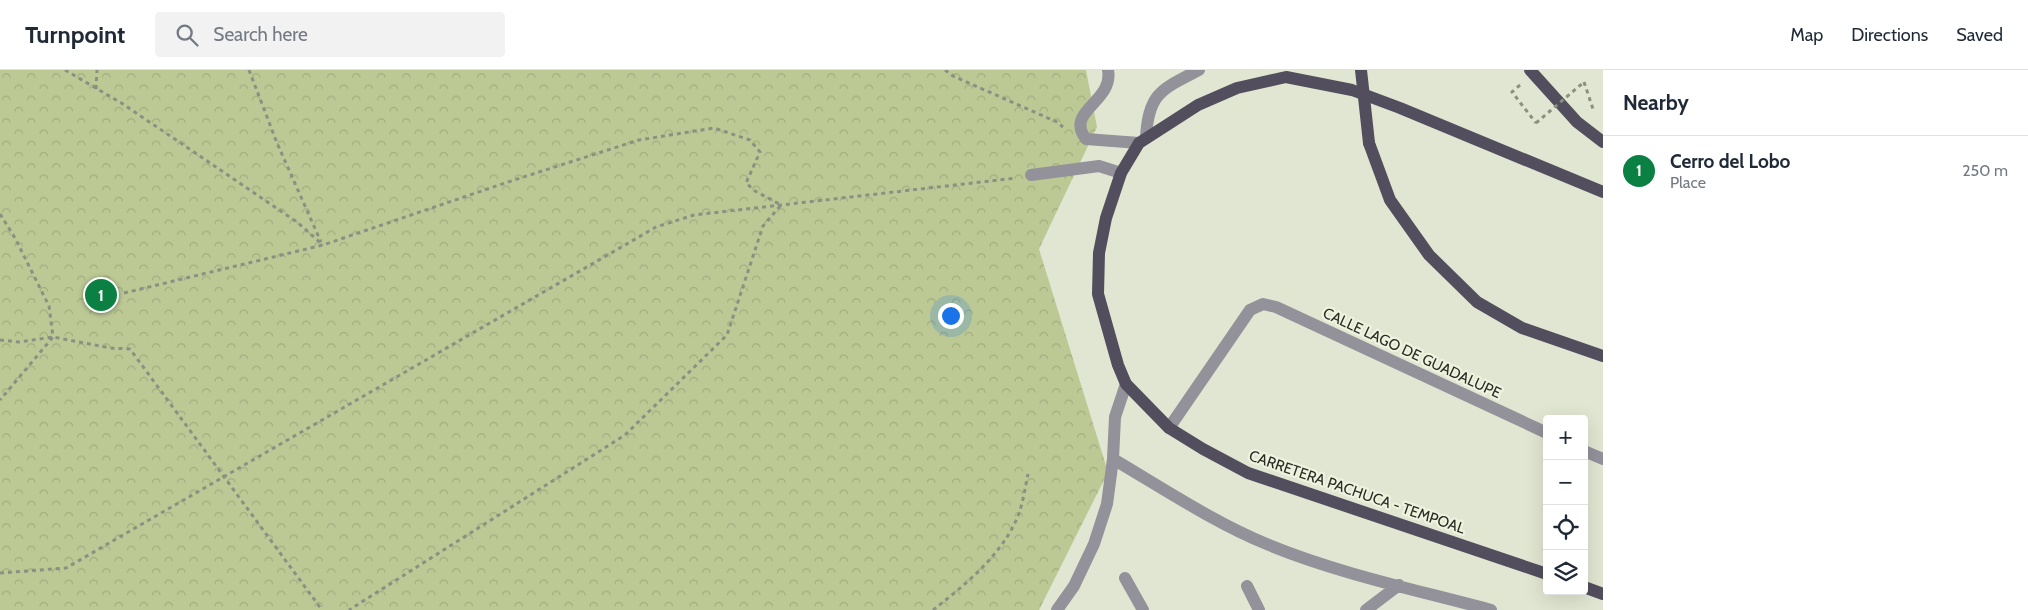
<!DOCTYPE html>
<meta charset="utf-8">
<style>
:root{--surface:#fff;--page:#f2f2f3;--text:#1f2937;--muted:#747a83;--line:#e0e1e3;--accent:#0b8043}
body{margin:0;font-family:Cabin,sans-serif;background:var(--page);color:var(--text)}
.controls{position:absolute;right:15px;bottom:15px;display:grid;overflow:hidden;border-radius:5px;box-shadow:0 5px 20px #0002}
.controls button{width:45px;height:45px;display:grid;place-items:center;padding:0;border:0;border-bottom:1px solid var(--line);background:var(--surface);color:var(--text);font:25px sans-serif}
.you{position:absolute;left:950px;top:245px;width:18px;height:18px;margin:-12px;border:4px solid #fff;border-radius:50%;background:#1a73e8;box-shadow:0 0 0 8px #1a73e833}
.badge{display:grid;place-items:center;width:32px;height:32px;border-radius:50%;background:var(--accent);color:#fff;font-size:16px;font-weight:700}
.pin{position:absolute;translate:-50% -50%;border:2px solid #fff;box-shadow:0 1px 5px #0006}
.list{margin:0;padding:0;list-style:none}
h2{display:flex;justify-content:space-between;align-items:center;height:65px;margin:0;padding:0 20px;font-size:21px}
h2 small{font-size:16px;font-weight:400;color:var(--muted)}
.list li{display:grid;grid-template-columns:32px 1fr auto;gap:15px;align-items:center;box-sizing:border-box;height:70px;padding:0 20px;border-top:1px solid var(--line)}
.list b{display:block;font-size:19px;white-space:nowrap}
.list p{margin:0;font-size:16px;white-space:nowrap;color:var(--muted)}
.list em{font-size:16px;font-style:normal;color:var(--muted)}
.icon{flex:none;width:28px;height:28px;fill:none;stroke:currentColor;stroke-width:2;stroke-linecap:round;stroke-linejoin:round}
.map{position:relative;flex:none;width:1603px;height:540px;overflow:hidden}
header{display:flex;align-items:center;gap:30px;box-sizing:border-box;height:70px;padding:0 25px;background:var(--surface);border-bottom:1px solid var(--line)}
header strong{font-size:24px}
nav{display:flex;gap:28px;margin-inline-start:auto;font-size:18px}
.search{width:350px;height:45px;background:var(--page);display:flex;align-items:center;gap:12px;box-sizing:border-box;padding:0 18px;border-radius:5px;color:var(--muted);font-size:19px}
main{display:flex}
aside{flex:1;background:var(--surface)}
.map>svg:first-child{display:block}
</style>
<header>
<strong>Turnpoint</strong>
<div class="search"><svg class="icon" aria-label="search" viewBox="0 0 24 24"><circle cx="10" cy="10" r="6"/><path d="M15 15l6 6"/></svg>Search here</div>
<nav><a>Map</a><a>Directions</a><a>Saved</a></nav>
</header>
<main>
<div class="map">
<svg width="1603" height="540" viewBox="0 0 1603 540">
<defs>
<pattern id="forest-crowns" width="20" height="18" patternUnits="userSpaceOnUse" patternTransform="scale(1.25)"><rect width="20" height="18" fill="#bcc995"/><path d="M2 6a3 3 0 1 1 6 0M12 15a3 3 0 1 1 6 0" fill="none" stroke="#a2ad80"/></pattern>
</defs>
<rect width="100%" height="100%" fill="#e1e6d2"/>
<path fill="url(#forest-crowns)" d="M0,0H1086L1097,57L1039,179L1108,402L1039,540H0Z"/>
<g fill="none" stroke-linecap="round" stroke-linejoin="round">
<path stroke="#8c9082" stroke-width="3" stroke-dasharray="4 4" stroke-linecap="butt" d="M65,0L123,34L297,152L323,175
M249,0L277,73L321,172
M945,0L953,6L1057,52L1063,57
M1584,12L1594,42
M1520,15L1512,22L1536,53
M96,19L97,0
M0,144L15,168L49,236L53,267L0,330
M124,223L323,175L508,112L639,70L714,58L750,70L760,82L746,113L755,121L781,135L763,156L727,265L625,365L349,540
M0,270L19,272L53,267L110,278L130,279L322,540
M0,503L66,498L656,157L694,145L1016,108
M933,540C965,515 1002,485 1018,446C1023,433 1025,418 1028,404"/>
<path stroke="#939199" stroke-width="12" d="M1108,0C1114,32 1064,41 1086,69L1139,73
M1146,68C1148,23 1162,19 1199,0
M1031,105L1099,96L1121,103
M1169,358L1250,240L1263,234L1276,237L1547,363
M1584,381L1603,389
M1113,389C1164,419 1215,453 1269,475C1340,504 1417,520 1491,540
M1125,508L1143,540
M1247,516L1259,540
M1057,540L1074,516L1094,474L1107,434L1113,389L1115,347L1126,314
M1366,540L1399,515"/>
<path stroke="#524e5d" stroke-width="12" d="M1530,0L1577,52L1603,72
M1369,73L1390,130L1429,185L1477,232L1522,258L1603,286
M1547,504L1248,403L1203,379L1169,358L1126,314L1118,295L1098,224L1099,183L1106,148L1121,103L1139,73L1198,35L1237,18L1286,7L1352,20L1400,38L1603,122
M1584,517L1603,524"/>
<path stroke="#8c9082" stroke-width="3" stroke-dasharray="4 4" stroke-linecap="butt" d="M1536,53L1584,12"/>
<path stroke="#524e5d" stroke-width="12" d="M1361,0L1369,73"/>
</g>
<g text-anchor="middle" stroke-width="4.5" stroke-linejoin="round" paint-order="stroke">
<g font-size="15" fill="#2b2d25" stroke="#eef3df">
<text transform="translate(1412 283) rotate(25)" y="5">CALLE LAGO DE GUADALUPE</text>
<text transform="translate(1357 422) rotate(19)" y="5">CARRETERA PACHUCA - TEMPOAL</text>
</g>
</g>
</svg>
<div class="controls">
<button>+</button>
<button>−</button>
<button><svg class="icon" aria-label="locate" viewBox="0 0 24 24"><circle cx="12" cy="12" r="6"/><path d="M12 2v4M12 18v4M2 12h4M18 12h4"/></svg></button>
<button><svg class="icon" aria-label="layers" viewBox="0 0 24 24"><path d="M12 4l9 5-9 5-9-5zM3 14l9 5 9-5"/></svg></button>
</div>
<div class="you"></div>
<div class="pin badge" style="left:101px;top:225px">1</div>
</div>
<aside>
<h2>Nearby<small></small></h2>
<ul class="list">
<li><span class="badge">1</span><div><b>Cerro del Lobo</b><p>Place</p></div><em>250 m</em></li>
</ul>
</aside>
</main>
